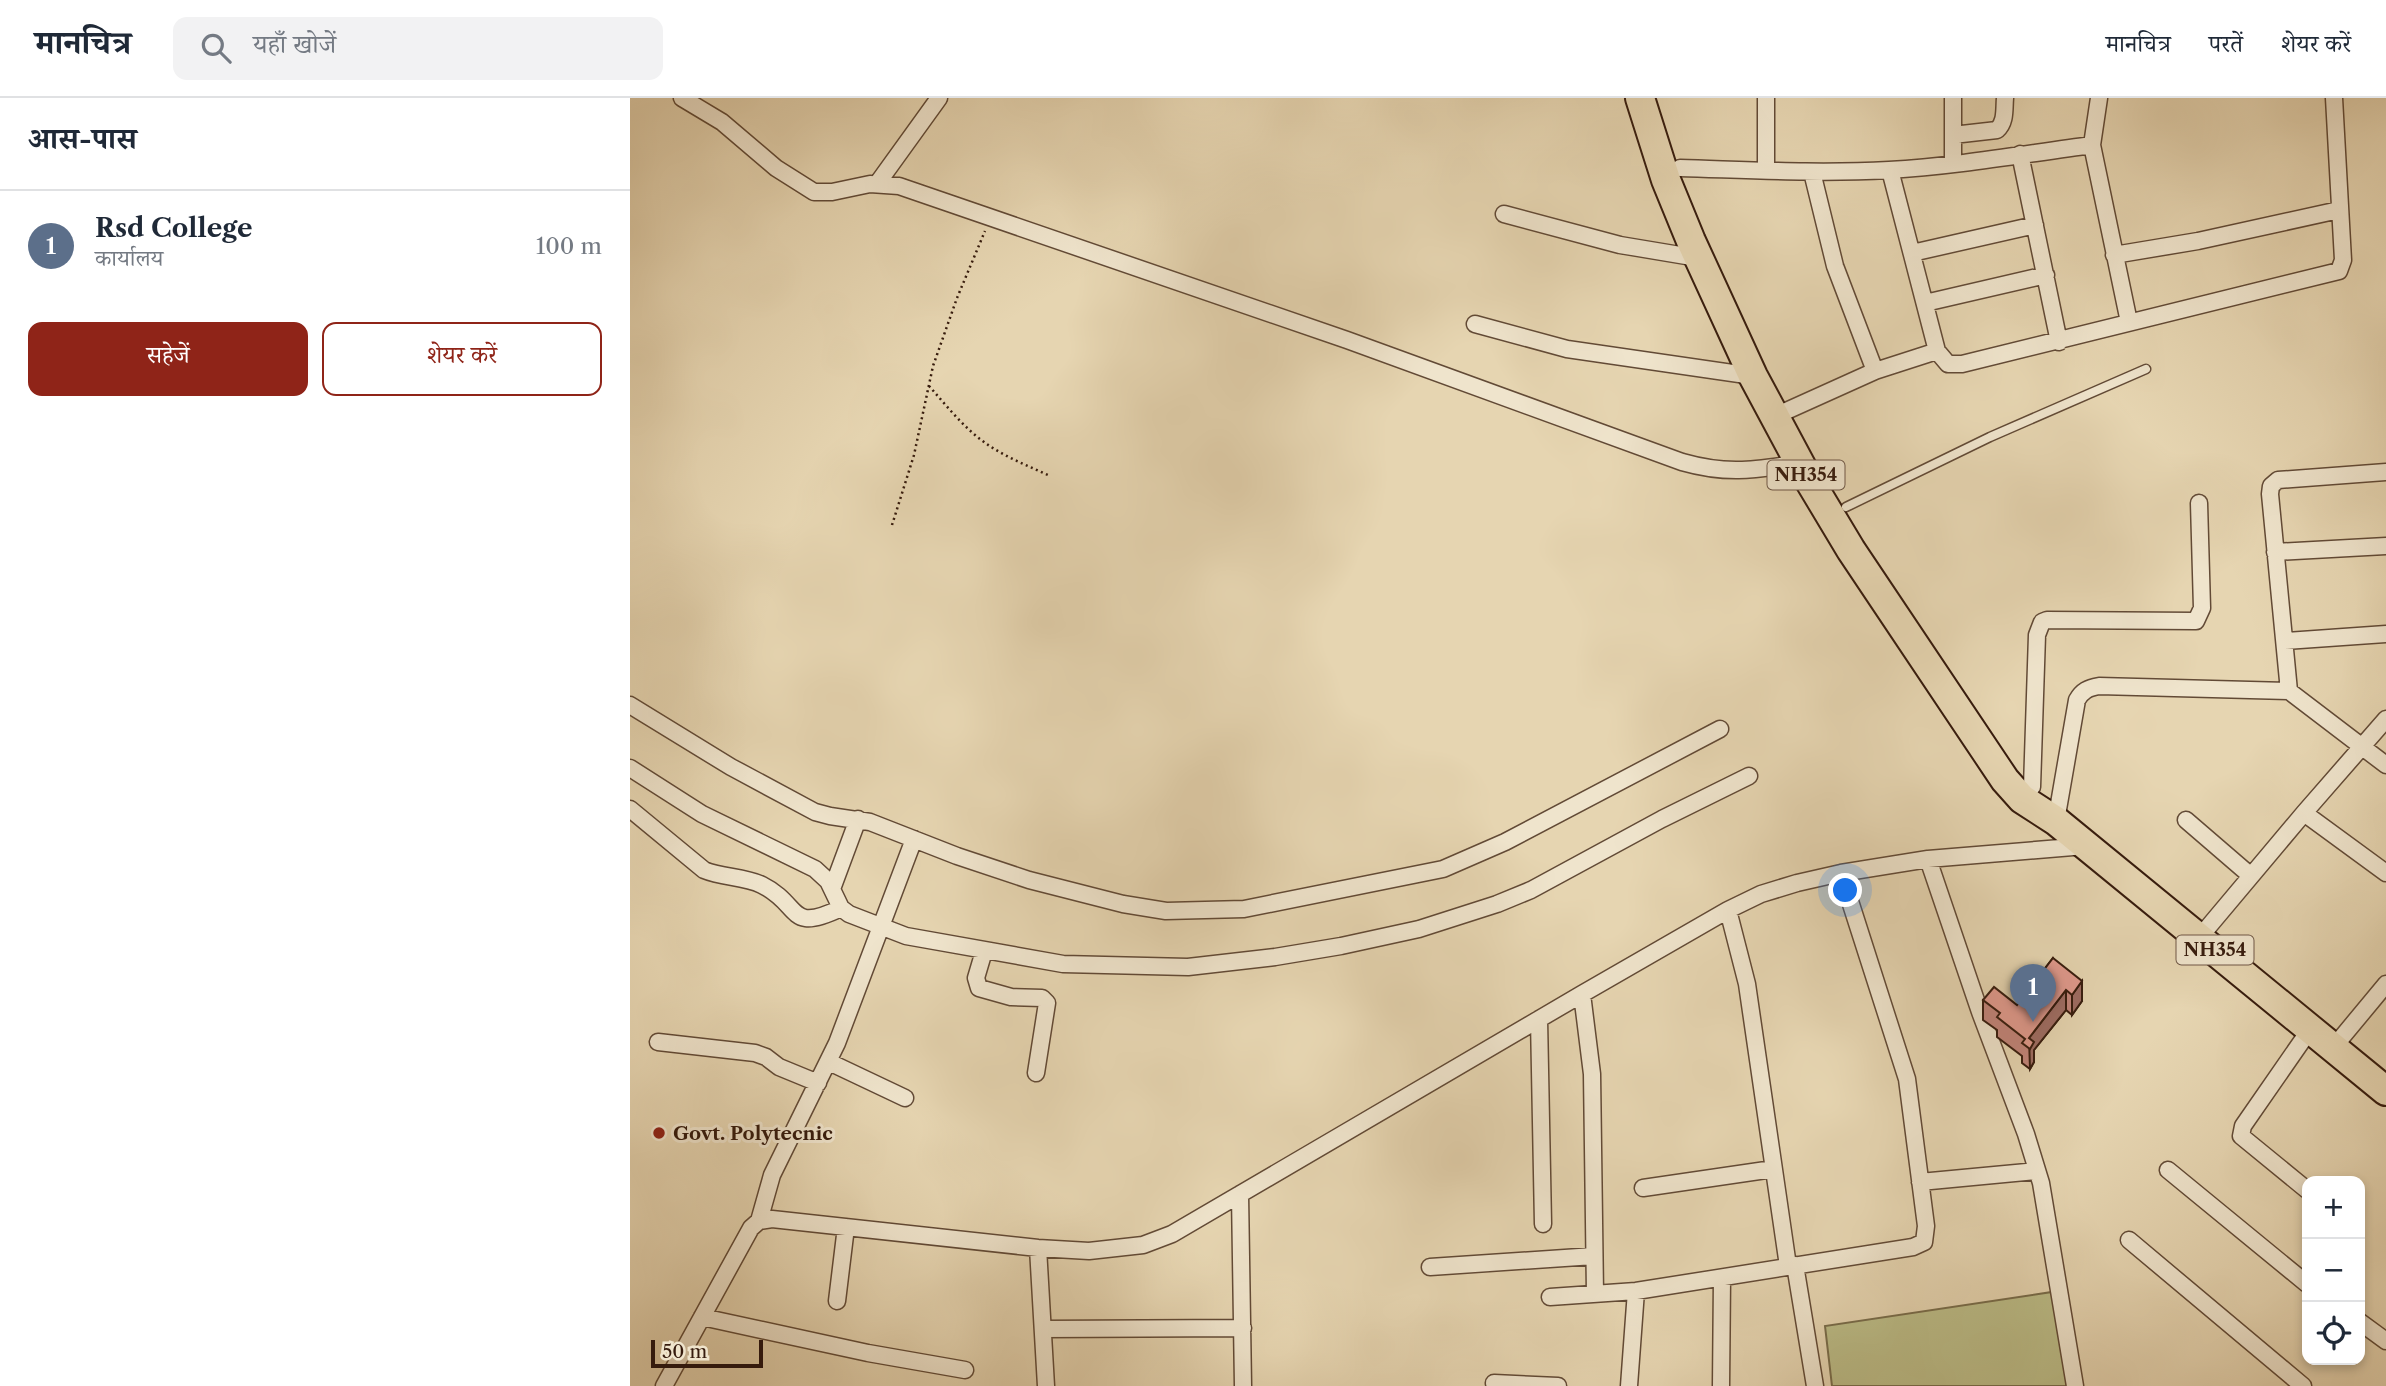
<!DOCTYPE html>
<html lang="hi">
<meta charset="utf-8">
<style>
:root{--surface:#fff;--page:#f2f2f3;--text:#1f2937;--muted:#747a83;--line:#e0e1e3;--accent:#8f2418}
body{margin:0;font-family:"Libre Caslon Text","Noto Serif Devanagari",serif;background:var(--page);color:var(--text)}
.controls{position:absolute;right:21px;bottom:21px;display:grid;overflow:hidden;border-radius:14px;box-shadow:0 4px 10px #0003}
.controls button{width:63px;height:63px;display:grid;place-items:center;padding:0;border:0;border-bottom:2px solid var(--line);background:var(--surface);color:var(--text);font:35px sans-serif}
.scale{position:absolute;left:21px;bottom:18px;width:112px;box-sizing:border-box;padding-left:7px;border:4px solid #361b0d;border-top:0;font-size:19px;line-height:24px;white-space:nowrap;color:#361b0d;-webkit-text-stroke:5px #efe4cc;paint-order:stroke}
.you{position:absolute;left:1216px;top:793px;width:24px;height:24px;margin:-18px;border:5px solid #fff;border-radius:50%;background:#1a73e8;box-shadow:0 0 0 10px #1a73e833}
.badge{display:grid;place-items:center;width:46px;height:46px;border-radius:50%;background:var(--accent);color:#fff;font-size:23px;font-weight:700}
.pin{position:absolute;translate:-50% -58px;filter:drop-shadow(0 2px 4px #0008)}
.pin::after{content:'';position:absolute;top:37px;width:24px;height:21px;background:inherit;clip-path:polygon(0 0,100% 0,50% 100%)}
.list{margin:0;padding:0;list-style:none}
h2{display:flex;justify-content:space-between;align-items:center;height:91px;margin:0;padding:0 28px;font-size:30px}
h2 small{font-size:23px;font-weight:400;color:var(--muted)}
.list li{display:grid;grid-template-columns:46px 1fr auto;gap:21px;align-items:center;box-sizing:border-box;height:112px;padding:0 28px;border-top:2px solid var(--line)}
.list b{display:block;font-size:26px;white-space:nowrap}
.list p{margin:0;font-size:23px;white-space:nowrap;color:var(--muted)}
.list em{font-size:23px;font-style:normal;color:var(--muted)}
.actions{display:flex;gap:14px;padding:21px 28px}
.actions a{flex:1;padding:16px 0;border:2px solid var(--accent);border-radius:14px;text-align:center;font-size:24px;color:var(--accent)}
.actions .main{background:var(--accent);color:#fff}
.icon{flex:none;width:38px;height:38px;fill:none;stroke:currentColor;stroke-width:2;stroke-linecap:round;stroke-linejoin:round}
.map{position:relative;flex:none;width:1756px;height:1288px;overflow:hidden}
header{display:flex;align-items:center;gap:42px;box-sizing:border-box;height:98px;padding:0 35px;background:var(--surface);border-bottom:2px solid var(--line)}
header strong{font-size:33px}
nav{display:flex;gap:38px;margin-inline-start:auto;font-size:24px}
.search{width:490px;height:63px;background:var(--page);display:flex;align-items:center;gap:18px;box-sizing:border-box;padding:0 24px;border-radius:14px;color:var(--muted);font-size:26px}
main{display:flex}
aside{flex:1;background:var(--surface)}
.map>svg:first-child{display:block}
</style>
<header>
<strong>मानचित्र</strong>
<div class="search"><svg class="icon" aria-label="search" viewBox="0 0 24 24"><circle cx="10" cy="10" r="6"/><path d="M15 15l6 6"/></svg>यहाँ खोजें</div>
<nav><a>मानचित्र</a><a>परतें</a><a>शेयर करें</a></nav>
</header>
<main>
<aside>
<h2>आस-पास<small></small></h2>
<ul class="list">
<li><span class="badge" style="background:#5c6f8a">1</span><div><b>Rsd College</b><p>कार्यालय</p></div><em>100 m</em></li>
</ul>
<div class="actions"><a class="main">सहेजें</a><a>शेयर करें</a></div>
</aside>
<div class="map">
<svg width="1756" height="1288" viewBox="0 0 1756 1288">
<rect width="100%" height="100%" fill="#e6d5b1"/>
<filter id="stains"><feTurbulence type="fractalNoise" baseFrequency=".00286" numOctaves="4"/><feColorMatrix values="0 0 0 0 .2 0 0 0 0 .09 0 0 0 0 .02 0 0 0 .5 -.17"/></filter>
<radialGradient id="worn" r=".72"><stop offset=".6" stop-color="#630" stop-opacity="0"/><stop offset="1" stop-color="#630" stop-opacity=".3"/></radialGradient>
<path fill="#bbbc87" stroke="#786c4a" stroke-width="2" d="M1422,1194L1437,1288H1202L1195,1228Z"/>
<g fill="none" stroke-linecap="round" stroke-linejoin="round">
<defs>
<path id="service" d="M1216,409L1360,339L1516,271"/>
<path id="minor" d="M52,0L92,24L146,70L184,94H202L240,86L269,88L717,242L1052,364C1098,377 1124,372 1170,365
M1323,0V66
M1469,0L1462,47L1499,224
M1323,37L1367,32C1376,24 1374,11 1375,0
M1390,56L1429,244
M1050,70C1120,72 1189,76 1259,72C1327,68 1394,56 1462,47
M1136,72V0
M1260,72L1307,253L1318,266H1332L1709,173L1713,162L1704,0
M1182,74L1205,168L1245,273
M247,86L309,0
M874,116L990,147L1068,160
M1282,155L1405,127
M1484,157L1568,143L1709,112
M1295,205L1416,177
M845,226L937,251L1123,278
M1145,318L1245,273L1307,253
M1645,454L1756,448
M1655,543L1756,536
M1659,593L1640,396L1641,388L1648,382L1756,374
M0,607L101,669L185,714L200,718L240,724L327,758L399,782L493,806L536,813L614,811L813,771L875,744L1090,631
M0,670L72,716L185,771L198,783L211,810L219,816L276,838L433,866L558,869L645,859L711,848L789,831L867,806L901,792L1032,721L1119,678
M1402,689L1407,537L1412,524L1417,522L1566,523L1572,510L1569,405
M0,711L74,772C93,780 114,778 132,787C172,807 157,836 211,810
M1674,715L1756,775
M1556,722L1621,778
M1426,723L1447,602C1452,593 1458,590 1469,588L1659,593L1756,667
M1298,761L1350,914L1396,1036L1411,1085L1445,1288
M202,791L228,721
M1098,812L1117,886L1158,1168
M1569,840L1674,715L1756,621
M354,853L346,880L349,890L381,899L412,900L417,905L406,975
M952,896L962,976L965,1196
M909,921L913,1126
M28,944L125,955L136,959L149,969L188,985
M1703,950L1756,886
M199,964L275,1000
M1538,1072L1677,1186
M1290,1084L1407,1073
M1013,1090L1143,1071
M1677,1092L1611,1038L1613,1028L1681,930
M610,1096L613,1288
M129,1123L142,1077L207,945L284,741
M1499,1142L1673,1288
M408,1150L416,1288
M1165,1167L1185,1288
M800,1169L964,1158
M920,1199L1006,1193L1283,1149L1294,1144L1296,1128L1277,981L1211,775
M207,1203L216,1129
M72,1219L238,1255L335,1272
M1730,1224L1756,1243
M414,1231L613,1230
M864,1285L928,1288
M34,1288L121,1130L129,1123L142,1121L408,1150L459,1153L513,1147L542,1136L952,896L1098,812L1131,796L1167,785L1211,775L1298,761L1455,748
M999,1288L1006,1193
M1091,1288L1092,1180"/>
<path id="trunk" d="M1010,0L1036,82L1061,143L1123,278L1176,377L1221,452L1375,682L1392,701L1426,723L1756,993"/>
</defs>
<use href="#service" stroke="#624a36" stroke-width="11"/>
<use href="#minor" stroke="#624a36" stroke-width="19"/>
<use href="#trunk" stroke="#361b0d" stroke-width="32"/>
<path stroke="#361b0d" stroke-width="2.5" stroke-dasharray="2 3.5" stroke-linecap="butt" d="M299,288C316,307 333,329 354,344C373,358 396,367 418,377
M262,427L284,357L303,268L327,200L355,133"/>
<use href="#service" stroke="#efe4cc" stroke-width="8"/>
<use href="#minor" stroke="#efe4cc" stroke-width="16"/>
<use href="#trunk" stroke="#e6d5b1" stroke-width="28"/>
</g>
<path fill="#c2847a" stroke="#361b0d" stroke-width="2" d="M1423,860L1452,903L1442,917L1436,912L1404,952V964L1400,971L1392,965V958L1367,939V932L1353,922V902L1387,907Z"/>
<path fill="#9e6c63" stroke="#361b0d" stroke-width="2" d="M1452,883V903L1442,917V897Z
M1436,892V912L1404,952V964L1400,971L1399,940Z"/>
<path fill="#e19a8e" stroke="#361b0d" stroke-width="2" d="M1423,860L1452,883L1442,897L1436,892L1399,940L1404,944L1400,951L1392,945L1395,941L1367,919L1370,915L1353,902L1364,889L1387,907Z"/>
<circle fill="#8f2418" stroke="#efe4cc" stroke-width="2.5" cx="29" cy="1035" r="7"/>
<g text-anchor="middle" stroke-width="6" stroke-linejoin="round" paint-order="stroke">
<g fill="#efe4cc" stroke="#6e5746" stroke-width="2">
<rect x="1137.5" y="362.5" width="77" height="29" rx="5"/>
<rect x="1546.5" y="837.5" width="77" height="29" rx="5"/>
</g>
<g font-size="18" font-weight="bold" fill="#361b0d">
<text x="1176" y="383">NH354</text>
<text x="1585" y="858">NH354</text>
</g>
<g font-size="19" font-weight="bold" fill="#361b0d" stroke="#efe4cc" text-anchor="start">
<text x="43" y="1042">Govt. Polytecnic</text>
</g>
</g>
<rect width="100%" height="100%" filter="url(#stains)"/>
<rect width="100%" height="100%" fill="url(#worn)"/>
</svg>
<div class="controls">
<button>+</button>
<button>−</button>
<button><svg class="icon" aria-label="locate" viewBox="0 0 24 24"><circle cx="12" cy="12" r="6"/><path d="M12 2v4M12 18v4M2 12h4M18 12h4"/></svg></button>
</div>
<div class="scale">50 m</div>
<div class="you"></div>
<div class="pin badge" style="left:1403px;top:924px;background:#5c6f8a">1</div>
</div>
</main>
